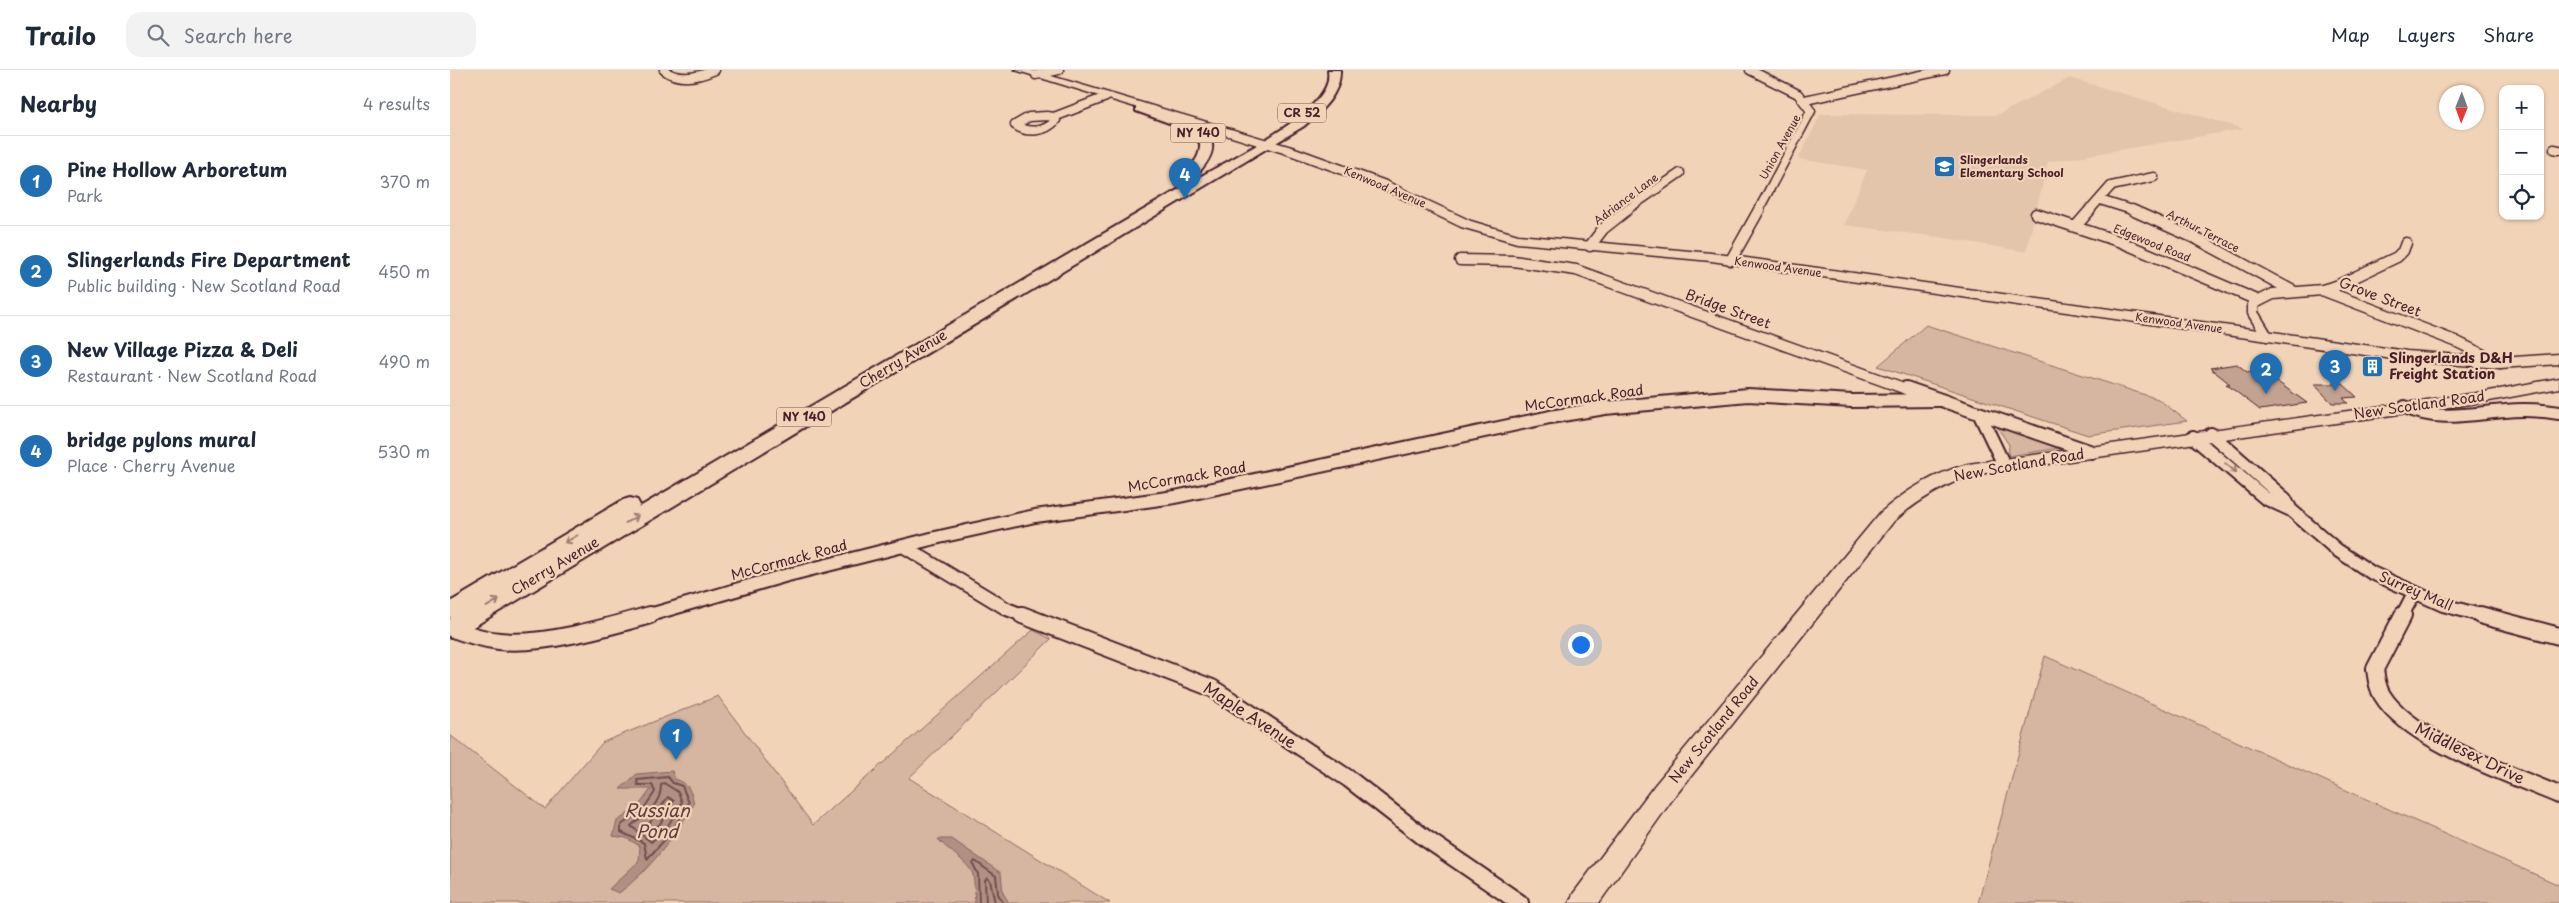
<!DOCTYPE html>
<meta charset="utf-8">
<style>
:root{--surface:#fff;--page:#f2f2f3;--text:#1f2937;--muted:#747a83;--line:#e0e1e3;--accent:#1f6fb2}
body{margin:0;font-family:"Playpen Sans",sans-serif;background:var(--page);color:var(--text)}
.controls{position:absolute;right:15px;top:15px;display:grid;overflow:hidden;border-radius:10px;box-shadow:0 1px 4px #0004}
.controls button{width:45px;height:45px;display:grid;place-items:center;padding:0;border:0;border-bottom:1px solid var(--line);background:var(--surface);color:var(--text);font:25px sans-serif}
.compass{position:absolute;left:1989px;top:15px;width:45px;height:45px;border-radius:50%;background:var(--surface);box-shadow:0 1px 4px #0004;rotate:181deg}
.you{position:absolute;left:1130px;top:574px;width:18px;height:18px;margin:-12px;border:4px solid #fff;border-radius:50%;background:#1a73e8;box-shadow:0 0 0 8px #1a73e833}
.badge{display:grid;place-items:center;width:32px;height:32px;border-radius:50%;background:var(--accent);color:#fff;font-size:16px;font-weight:700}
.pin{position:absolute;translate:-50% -41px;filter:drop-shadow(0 1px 2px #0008)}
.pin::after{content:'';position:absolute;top:26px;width:18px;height:15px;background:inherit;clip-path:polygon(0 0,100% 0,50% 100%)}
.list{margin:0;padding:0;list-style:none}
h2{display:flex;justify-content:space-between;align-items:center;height:65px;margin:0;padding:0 20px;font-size:21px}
h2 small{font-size:16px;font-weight:400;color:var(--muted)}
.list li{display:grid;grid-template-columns:32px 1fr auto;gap:15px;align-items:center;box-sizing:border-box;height:90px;padding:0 20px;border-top:1px solid var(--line)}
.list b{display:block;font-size:19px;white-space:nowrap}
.list p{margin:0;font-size:16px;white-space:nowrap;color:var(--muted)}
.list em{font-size:16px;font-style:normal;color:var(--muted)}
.icon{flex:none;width:28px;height:28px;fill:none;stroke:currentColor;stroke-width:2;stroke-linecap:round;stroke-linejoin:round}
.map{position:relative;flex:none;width:2109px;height:833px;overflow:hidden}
header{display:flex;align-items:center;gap:30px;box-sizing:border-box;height:70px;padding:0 25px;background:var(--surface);border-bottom:1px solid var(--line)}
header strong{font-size:24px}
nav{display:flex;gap:28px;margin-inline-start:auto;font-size:18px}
.search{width:350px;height:45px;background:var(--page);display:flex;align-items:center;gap:12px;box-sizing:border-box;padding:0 18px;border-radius:15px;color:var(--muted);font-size:19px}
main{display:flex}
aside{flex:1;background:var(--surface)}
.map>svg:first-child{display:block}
</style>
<header>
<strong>Trailo</strong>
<div class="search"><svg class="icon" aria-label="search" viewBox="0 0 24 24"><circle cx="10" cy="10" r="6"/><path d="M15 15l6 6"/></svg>Search here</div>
<nav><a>Map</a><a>Layers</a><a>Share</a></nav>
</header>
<main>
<aside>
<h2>Nearby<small>4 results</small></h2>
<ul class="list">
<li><span class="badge">1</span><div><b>Pine Hollow Arboretum</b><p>Park</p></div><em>370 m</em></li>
<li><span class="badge">2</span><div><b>Slingerlands Fire Department</b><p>Public building · New Scotland Road</p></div><em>450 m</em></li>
<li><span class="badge">3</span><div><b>New Village Pizza &amp; Deli</b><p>Restaurant · New Scotland Road</p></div><em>490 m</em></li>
<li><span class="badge">4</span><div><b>bridge pylons mural</b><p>Place · Cherry Avenue</p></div><em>530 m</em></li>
</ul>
</aside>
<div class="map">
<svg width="2109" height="833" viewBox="0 0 2109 833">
<rect width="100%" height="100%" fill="#f1d4b8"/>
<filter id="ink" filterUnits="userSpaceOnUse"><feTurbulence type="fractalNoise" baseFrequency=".02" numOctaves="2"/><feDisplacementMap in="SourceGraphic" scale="10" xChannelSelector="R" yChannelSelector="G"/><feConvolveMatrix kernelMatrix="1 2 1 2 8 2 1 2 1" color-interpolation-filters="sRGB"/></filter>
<g filter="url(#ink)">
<path fill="#e3c5ac" d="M1620,8L1794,59L1598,92L1576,182L1495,168L1394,155L1417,100L1348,89L1371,44L1547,45Z"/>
<path fill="#d6b6a0" stroke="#906a66" d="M1476,255L1708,329L1737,351L1638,365L1428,296Z
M1545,353L1616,377L1558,386L1559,375Z
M583,560L601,569L459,708L660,833H0V665L95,739L153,672L268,626L363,755Z
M1595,586L2109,815V833H1528Z"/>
<path fill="#b18f82" stroke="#88625f" d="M222,701L225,709C239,713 241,721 244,734C224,767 201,799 169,823L159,819L189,791L190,776L176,768L163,766L167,751L188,737L201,719H170L187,704Z
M488,769H502L551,803L553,823L559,833H525C524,824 525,814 523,805C520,793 497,780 488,769Z"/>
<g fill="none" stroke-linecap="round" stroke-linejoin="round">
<path stroke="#734c4e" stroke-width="2" d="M218,707L223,713L232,716L239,733L221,763L197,789L194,773L171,762V755L192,741L205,722L202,715H188L187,710Z
M214,713L228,722L232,732L216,759L201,772L181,756C195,744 211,736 211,715Z
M218,727L224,731L210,754L202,760L196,758Z
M529,833L528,804L523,794L525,791L546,806L548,824L553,833
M536,833L535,810L537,808L540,810L545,833"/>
</g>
<path fill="#c3a291" stroke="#4a1f2b" d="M1787,294L1797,302L1811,300L1857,333L1810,340L1776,314H1780L1760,298Z
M1864,314H1893L1907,327L1893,328L1898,333H1882Z"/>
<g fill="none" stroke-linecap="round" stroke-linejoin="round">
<defs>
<path id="minor-far3" d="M214,0C229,12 249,7 265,0
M1300,0L1348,24L1361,41L1308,141
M586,5L609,0
M1355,30L1495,0
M597,46L604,47L606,50C596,62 577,64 565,55L579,47Z
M604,47L656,27
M2104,79L2109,80
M1650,130L1685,141
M1175,141L1230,103
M1639,141L1661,116L1704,107"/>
<path id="minor-far2" d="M1682,140L1749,170L1843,221
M1586,144L1671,172L1807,230
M1627,155L1640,140
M1140,176L1153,159L1177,140
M1010,190L1063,191L1126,200L1459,320
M1281,190L1309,140
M1872,220L1886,216L1947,187L1953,181L1956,173
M1817,266L1803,243V234L1823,224L1872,220L2005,271L2050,293"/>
<path id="minor-far1" d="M1456,318L1642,382
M1955,337C1988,352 2020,344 2055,341C2073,339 2091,340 2109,343
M1530,345L1554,395
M1761,364L1835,429L1841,440
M1743,367L1815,428L1841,440L1887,480L1922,503L1993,535L2034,546
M453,476L557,539L575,546
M196,546L334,506L485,468L585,446L725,427L1100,347L1155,338L1298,325L1402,331L1489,330
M1952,546L1964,523"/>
<path id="minor" d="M572,545L762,618L899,709L975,768L1070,833
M1953,545L1925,599C1926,607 1927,617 1932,625C1960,671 2060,704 2109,725
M2030,545L2109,566
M0,558C16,564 32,569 49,571C92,576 158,557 200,545"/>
<path id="secondary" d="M565,0H581L845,78L936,111L1021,151L1068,165L1261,183L1957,281L2050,288L2109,284V294L2050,298L1957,291L1261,191L1067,173L1011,157L928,117L837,84Z
M2109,308V318L2034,332L1521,405C1492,416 1467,431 1444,451L1222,730L1149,833H1119L1123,824L1204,716L1430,443C1456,420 1485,403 1518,394L2034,322Z"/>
<path id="primary" d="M878,0H890C891,24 871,41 854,56L8,566L0,568V532L173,430L180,428L187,430L190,435L188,438L736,115H727L725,112C736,98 751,93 750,73L733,58L686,41V35C696,33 709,41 719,44C767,61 778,77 737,114C772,94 854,54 873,22C878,15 879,8 878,0Z"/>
</defs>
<use href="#minor-far3" stroke="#4a1f2b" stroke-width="11"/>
<use href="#minor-far2" stroke="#4a1f2b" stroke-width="13"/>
<use href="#minor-far1" stroke="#4a1f2b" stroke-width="16"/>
<use href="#minor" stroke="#4a1f2b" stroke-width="20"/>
<use href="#secondary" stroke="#4a1f2b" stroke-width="3"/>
<use href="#primary" stroke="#4a1f2b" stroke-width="4"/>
<use href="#minor-far3" stroke="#f1d4b8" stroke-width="8"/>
<use href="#minor-far2" stroke="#f1d4b8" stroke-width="10"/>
<use href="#minor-far1" stroke="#f1d4b8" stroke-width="12"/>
<use href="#minor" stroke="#f1d4b8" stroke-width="16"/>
<use href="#secondary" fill="#f1d4b8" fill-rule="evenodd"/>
<use href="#primary" fill="#f1d4b8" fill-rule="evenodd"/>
</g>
<defs><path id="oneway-shaft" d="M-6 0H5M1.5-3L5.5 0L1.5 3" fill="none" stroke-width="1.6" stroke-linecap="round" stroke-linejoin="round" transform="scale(1.25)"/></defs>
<g stroke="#9e7a72">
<use href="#oneway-shaft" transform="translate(1781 398) rotate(40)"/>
<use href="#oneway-shaft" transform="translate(182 449) rotate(-31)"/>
<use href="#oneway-shaft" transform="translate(121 469) rotate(150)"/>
<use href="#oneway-shaft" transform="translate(43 533) rotate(-31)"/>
</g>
</g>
<defs>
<symbol id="school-square" viewBox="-11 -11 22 22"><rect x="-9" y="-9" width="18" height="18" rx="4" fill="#1f6fb2" stroke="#f1d4b8"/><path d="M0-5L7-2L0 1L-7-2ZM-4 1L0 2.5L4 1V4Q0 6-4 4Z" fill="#fff"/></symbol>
<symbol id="building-square" viewBox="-11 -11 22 22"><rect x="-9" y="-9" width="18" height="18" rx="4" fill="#1f6fb2" stroke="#f1d4b8"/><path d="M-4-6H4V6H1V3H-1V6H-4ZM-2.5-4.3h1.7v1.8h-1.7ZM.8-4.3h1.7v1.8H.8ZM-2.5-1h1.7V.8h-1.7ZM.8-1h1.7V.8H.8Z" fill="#fff"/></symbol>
</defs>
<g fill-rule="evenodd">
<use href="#school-square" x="1482" y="84" width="25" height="25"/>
<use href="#building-square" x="1910" y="284" width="25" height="25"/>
</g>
<g text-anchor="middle" stroke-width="4.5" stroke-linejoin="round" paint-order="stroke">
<g font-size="11" fill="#4a1f2b" stroke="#f1d4b8">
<text transform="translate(1330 77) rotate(-61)" y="4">Union Avenue</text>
<text transform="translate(935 117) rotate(23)" y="4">Kenwood Avenue</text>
<text transform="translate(1176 129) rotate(-37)" y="4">Adriance Lane</text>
<text transform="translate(1753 161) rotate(27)" y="4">Arthur Terrace</text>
<text transform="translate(1702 173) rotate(22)" y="4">Edgewood Road</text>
<text transform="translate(1328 197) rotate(8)" y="4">Kenwood Avenue</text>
<text transform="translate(1729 253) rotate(8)" y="4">Kenwood Avenue</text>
</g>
<g font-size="11" font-weight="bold" fill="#4a1f2b" stroke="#f1d4b8" text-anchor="start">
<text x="1510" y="94">Slingerlands<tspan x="1510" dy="13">Elementary School</tspan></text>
</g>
<g fill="#f1d4b8" stroke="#7c5555" stroke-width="1">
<rect x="828" y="33.5" width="48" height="19" rx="4"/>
<rect x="720.5" y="53.5" width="55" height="19" rx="4"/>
<rect x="326.5" y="337.5" width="55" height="19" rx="4"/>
</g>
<g font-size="12" font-weight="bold" fill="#4a1f2b">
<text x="852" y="47">CR 52</text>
<text x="748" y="67">NY 140</text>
<text x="354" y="351">NY 140</text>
</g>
<g font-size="14" fill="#4a1f2b" stroke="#f1d4b8">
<text transform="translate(1930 227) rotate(21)" y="5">Grove Street</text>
<text transform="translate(1278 239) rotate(20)" y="5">Bridge Street</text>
<text transform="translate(453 289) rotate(-31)" y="5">Cherry Avenue</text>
<text transform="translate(1134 328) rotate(-8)" y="5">McCormack Road</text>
<text transform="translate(1969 335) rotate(-8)" y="5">New Scotland Road</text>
<text transform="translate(1569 395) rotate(-10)" y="5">New Scotland Road</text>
<text transform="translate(737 407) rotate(-10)" y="5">McCormack Road</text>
<text transform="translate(339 490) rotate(-15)" y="5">McCormack Road</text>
<text transform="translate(105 496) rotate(-31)" y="5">Cherry Avenue</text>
<text transform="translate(1966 521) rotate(23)" y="5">Surrey Mall</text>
<text transform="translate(1264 660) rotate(-51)" y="5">New Scotland Road</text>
</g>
<g font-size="14" font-weight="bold" fill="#4a1f2b" stroke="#f1d4b8" text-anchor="start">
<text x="1939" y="293">Slingerlands D&amp;H<tspan x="1939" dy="16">Freight Station</tspan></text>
</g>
<g font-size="16" fill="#4a1f2b" stroke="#f1d4b8">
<text transform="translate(800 645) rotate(33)" y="6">Maple Avenue</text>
<text transform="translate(2020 683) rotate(26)" y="6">Middlesex Drive</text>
</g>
<g font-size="18" font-style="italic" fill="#643b41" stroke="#f1d4b8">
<text x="207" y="747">Russian<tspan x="207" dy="21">Pond</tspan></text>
</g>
</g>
</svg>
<div class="controls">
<button>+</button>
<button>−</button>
<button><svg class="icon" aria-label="locate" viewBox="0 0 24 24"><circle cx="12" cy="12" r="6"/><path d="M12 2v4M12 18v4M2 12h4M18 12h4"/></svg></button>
</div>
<svg class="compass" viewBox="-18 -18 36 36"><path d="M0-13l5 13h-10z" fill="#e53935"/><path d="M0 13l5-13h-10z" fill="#747a83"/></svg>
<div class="you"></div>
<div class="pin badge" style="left:226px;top:690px">1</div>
<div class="pin badge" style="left:1816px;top:324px">2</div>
<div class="pin badge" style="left:1885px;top:321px">3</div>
<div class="pin badge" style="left:735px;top:129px">4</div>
</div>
</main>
